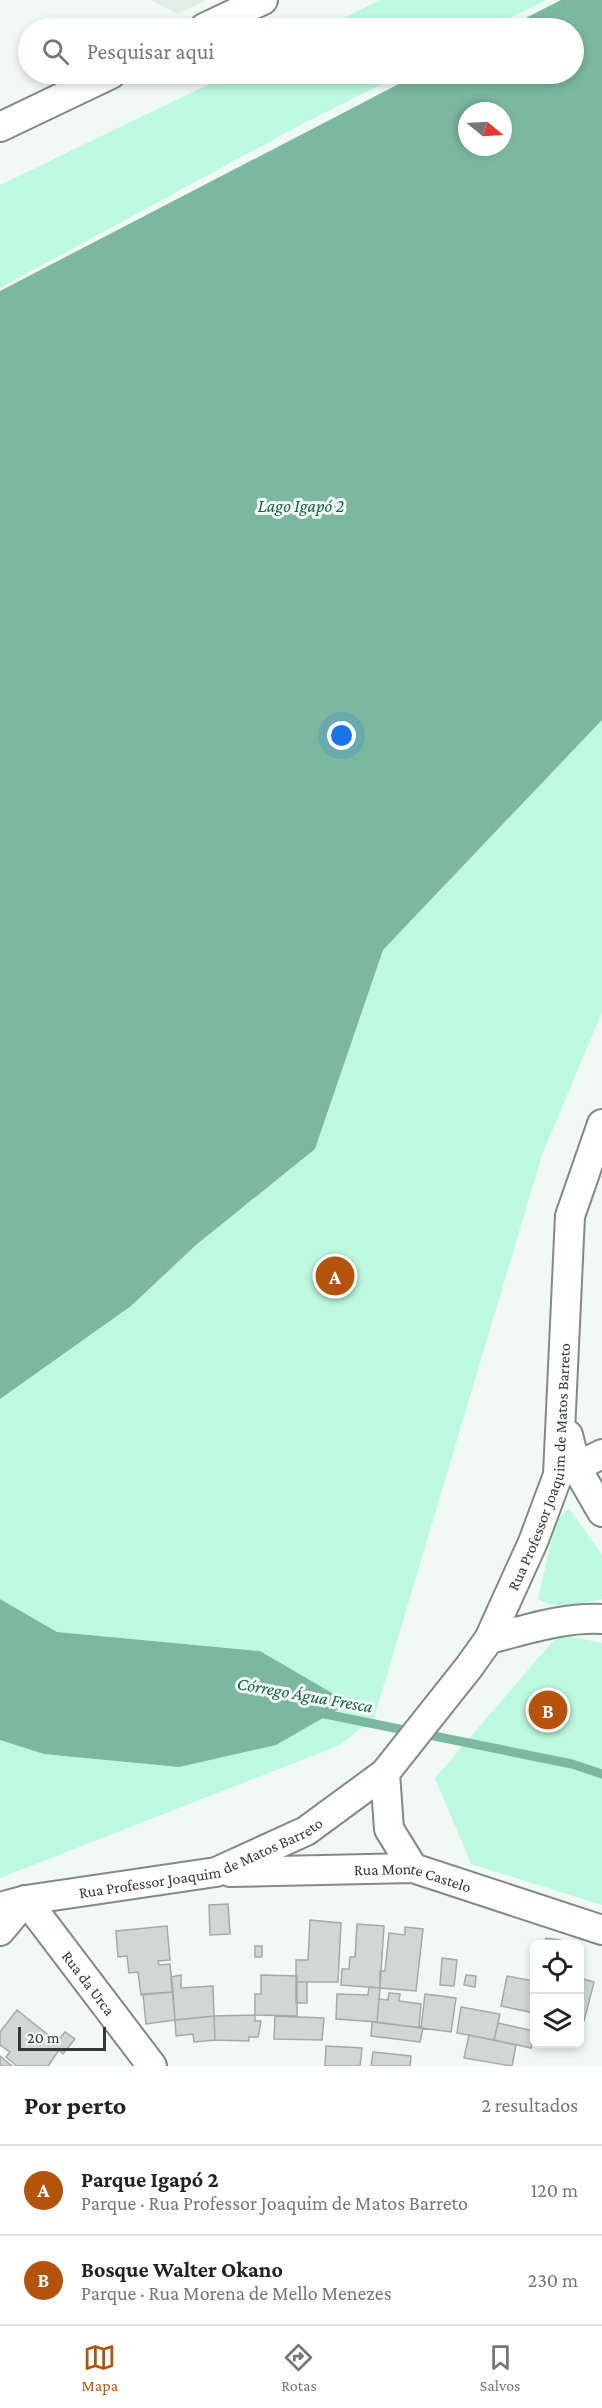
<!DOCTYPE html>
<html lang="pt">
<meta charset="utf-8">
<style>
:root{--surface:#fff;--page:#f6f6f6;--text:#222;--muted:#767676;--line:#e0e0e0;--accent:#b45309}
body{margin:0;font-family:"Crimson Pro",serif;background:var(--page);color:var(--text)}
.controls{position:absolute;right:18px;bottom:18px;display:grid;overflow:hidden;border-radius:9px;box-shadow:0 3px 9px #0003}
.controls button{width:54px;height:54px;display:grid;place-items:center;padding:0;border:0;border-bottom:2px solid var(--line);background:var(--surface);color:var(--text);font:30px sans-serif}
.compass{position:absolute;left:458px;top:102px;width:54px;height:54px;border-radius:50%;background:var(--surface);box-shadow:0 3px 9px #0003;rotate:108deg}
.scale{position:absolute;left:18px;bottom:15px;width:88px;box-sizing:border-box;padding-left:6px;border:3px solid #353837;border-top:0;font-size:16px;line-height:21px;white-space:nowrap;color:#353837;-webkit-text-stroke:4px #f0f9f5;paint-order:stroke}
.you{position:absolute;left:342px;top:736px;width:21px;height:21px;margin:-15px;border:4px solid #fff;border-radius:50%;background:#1a73e8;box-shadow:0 0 0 9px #1a73e833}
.badge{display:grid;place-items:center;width:39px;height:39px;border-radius:50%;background:var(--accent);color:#fff;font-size:20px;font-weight:700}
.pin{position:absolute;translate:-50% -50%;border:3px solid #fff;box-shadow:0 2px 6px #0006}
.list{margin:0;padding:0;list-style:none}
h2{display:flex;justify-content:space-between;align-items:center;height:78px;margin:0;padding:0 24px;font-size:26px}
h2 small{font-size:20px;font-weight:400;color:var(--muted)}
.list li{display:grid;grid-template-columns:39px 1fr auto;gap:18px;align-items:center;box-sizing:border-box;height:90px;padding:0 24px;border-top:2px solid var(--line)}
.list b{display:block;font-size:22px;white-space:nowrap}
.list p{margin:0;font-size:20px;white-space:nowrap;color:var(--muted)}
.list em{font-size:20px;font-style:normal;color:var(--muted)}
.icon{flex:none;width:33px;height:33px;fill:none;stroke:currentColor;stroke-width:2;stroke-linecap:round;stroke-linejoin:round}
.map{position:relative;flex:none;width:602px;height:2066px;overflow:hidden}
.search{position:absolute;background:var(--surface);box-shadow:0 3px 9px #0003;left:18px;right:18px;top:18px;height:66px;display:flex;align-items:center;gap:15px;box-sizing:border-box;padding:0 21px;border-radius:33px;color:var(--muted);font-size:22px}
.sheet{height:258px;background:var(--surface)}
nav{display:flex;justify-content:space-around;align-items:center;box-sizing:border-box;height:84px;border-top:2px solid var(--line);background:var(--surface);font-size:16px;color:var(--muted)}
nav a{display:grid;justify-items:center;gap:3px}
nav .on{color:var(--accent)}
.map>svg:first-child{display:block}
</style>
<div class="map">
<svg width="602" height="2066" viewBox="0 0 602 2066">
<rect width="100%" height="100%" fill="#f0f9f5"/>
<path fill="#dfefe8" d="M151,0H207L178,14Z"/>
<path fill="#bcf9e0" d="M381,0H546L490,28H322Z
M230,74H402L304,123L0,288V185Z
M602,720V1012L542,1155L374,1718L340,1745L0,1878V1740L44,1754L349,1704L260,1651L57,1632L0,1599V1397L131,1306L196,1245L315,1149L383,950Z
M569,1508L602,1555V1599C581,1603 557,1611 538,1599L556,1521Z
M559,1634L602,1643V1905L471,1864L435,1778Z"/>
<path fill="#7cb8a0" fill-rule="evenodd" d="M561,0H602V720L383,950L315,1149L196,1245L131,1306L0,1399V291L418,74H574V28H506ZM467,111H503V147H467Z
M0,1599L57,1632L260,1651L349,1703L276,1745L179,1767L44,1754L0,1740Z"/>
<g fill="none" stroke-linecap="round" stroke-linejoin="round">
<path stroke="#7cb8a0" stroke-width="9" d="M320,1713L572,1764L602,1774"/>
</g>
<path fill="#cfd8d4" stroke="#a2aba7" stroke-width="1.5" d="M228,1904L230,1934L210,1935L209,1905Z
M310,1920L341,1923L338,1982H296V1960H308Z
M357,1924L384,1926L380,1988L341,1985L342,1969H349L350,1957H355Z
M167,1926L170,1960L158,1961L159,1965L170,1964L173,1992L141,1995L138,1972L129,1973L127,1956L118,1957L116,1931Z
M405,1927L423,1929L416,1991L380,1988V1971H385L389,1933L405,1935Z
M546,1938L560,1940L559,1944H544Z
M255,1946H262V1957H255Z
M442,1958L457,1960L454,1986L440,1985Z
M181,1975V1988L213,1986L214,2016L175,2020L171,1977Z
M261,1975L297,1976V2016L255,2015V1994H261Z
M466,1975L476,1976L475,1987L464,1985Z
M507,1976L534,1981V2013L501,2006Z
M580,1978L594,1982L584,2021H581L580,2026Z
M296,1982H307V2003H296Z
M369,1987L380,1988L377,2022L336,2019L337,1994L368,1995Z
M173,1992L175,2020L146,2024L143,1994Z
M389,1993L400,1994L399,2001L421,2004L419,2028L377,2022L379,1999L388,2000Z
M425,1994L456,1998L451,2032L421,2028Z
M461,2007L500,2014L494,2040L457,2033Z
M17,2010L57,2042L65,2032L75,2039L63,2054L59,2050L48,2066H17L6,2057L10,2052L0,2045V2032Z
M255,2015V2021H261L258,2037H249V2041L215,2040L214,2016Z
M214,2016L215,2040L194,2042L193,2034L176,2036L175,2020Z
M275,2016L324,2018L322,2040L274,2039Z
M372,2022L423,2028L420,2042L371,2036Z
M498,2023L534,2031L531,2048L494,2040Z
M469,2035L516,2045L512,2066L464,2058Z
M326,2046L362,2048L360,2066H325Z
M373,2052L411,2056L410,2066H371Z
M0,2056L12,2066H0Z"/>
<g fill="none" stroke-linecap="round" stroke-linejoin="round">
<defs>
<g id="minor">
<path d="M204,28L263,0"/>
<path d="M0,127L111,74"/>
<path d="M568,1435L576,1467L602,1512"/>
<path d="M576,1467L602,1454"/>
<path d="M489,1639C526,1630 563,1617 602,1619"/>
<path d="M385,1773L389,1829L413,1868"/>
<path id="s1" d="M230,1872L413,1868L602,1930"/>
<path id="s2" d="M26,1900L152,2066"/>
<path id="s3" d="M0,1907L26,1900L216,1872L306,1831L385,1773L469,1667L489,1639L533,1542L558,1475L570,1216L602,1124"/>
<path d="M0,1931L26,1900"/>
</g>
</defs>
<use href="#minor" stroke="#828a87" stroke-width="32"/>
<use href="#minor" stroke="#fff" stroke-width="28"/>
</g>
<g text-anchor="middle" stroke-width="6" stroke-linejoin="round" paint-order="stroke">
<g font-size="16" fill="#353837" stroke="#f0f9f5">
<text dy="6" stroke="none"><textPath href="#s3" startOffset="768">Rua Professor Joaquim de Matos Barreto</textPath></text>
<text dy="6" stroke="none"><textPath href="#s3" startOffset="208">Rua Professor Joaquim de Matos Barreto</textPath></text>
<text dy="6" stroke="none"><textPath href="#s1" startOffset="184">Rua Monte Castelo</textPath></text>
<text dy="6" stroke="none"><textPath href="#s2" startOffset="104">Rua da Urca</textPath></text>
</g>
<g font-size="18" font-style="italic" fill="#16614a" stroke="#f0f9f5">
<text x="301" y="512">Lago Igapó 2</text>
<text transform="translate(305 1695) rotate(10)" y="6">Córrego Água Fresca</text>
</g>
</g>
</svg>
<div class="controls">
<button><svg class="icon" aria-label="locate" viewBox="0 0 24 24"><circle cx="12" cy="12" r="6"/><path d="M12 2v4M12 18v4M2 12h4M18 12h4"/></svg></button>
<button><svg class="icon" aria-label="layers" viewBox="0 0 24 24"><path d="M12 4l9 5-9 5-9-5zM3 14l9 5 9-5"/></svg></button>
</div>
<svg class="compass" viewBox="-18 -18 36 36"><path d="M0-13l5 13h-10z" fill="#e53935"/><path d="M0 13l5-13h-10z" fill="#767676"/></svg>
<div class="scale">20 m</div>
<div class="you"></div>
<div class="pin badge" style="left:335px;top:1276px">A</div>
<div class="pin badge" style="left:548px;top:1710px">B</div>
<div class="search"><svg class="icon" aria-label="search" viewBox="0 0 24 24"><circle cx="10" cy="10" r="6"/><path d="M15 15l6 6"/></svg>Pesquisar aqui</div>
</div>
<section class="sheet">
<h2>Por perto<small>2 resultados</small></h2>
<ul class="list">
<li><span class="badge">A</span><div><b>Parque Igapó 2</b><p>Parque · Rua Professor Joaquim de Matos Barreto</p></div><em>120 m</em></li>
<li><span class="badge">B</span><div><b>Bosque Walter Okano</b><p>Parque · Rua Morena de Mello Menezes</p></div><em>230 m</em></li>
</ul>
</section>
<nav>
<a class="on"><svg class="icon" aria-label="map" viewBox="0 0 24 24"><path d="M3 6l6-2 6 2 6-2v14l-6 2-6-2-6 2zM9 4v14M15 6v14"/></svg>Mapa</a>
<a><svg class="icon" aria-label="directions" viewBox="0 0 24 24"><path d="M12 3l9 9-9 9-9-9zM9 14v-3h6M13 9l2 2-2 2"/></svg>Rotas</a>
<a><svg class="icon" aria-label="saved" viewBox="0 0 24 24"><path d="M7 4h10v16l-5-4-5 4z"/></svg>Salvos</a>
</nav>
